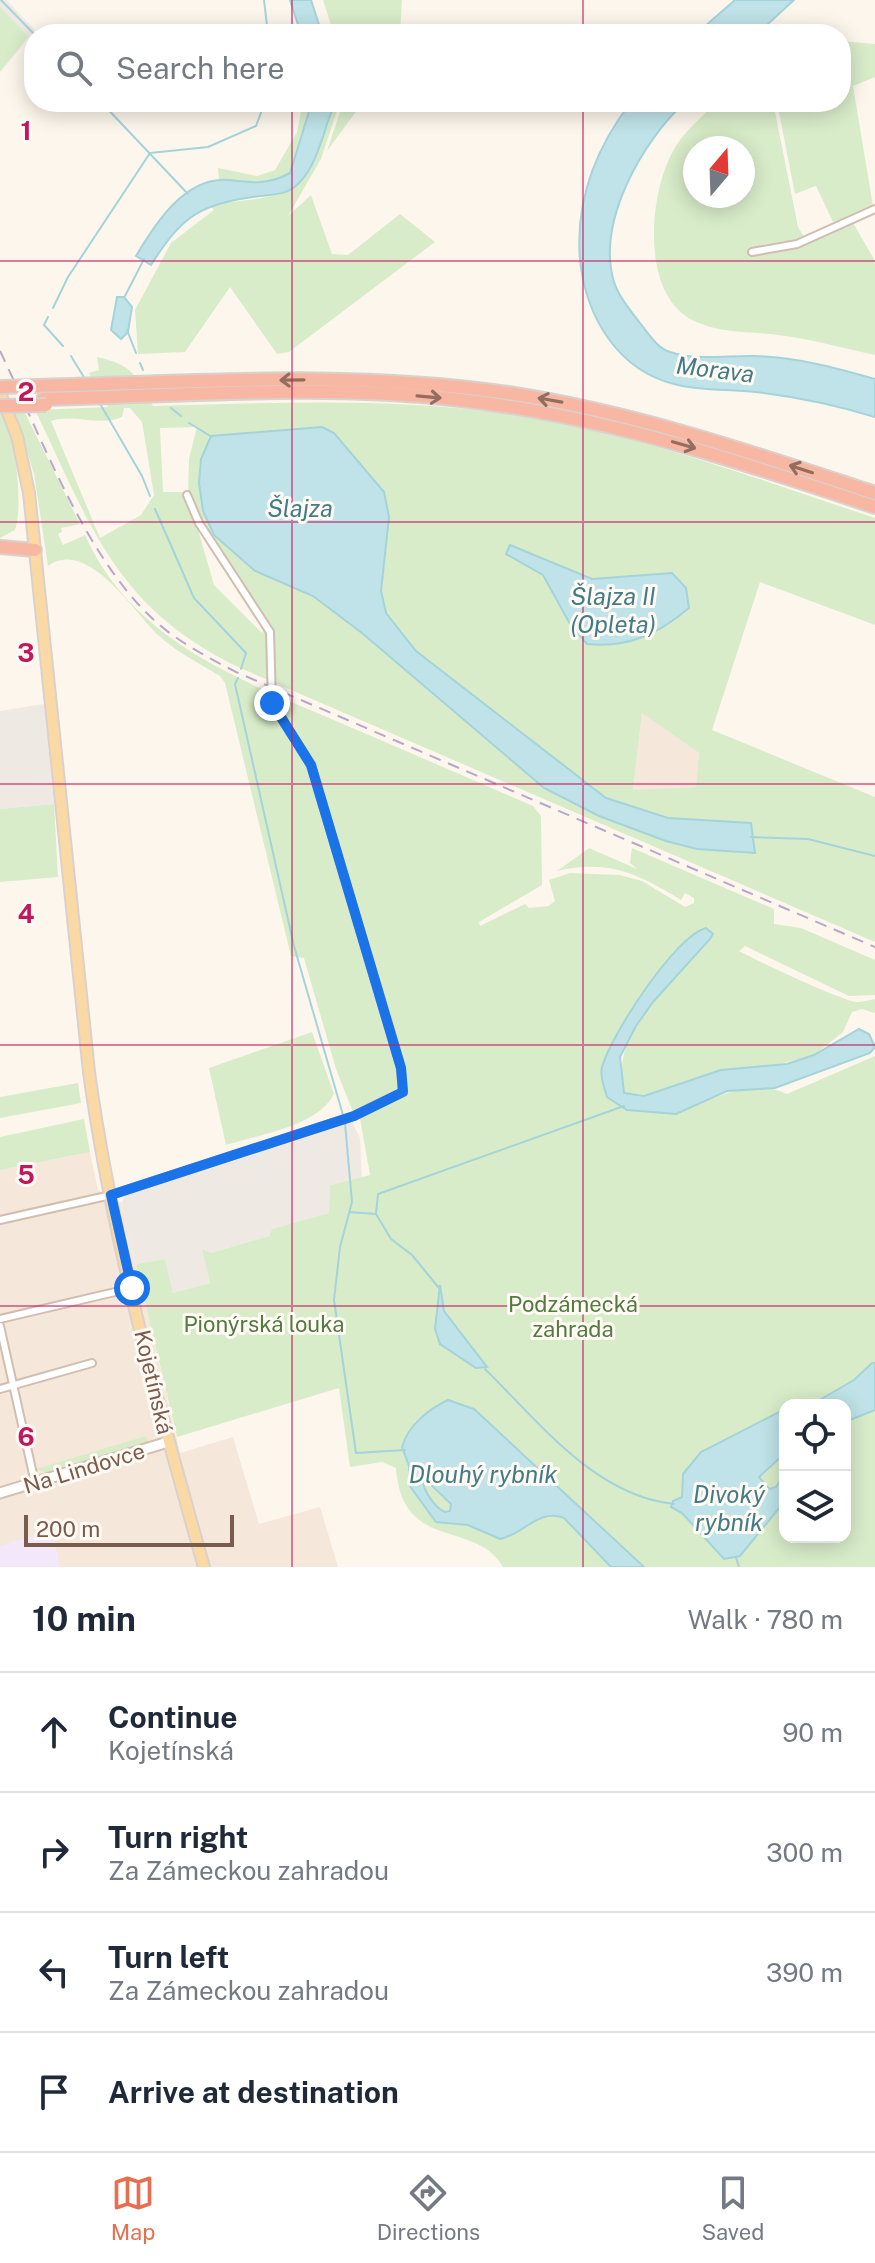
<!DOCTYPE html>
<meta charset="utf-8">
<style>
:root{--surface:#fff;--page:#f6f6f7;--text:#1f2937;--muted:#747a83;--line:#e0e1e3;--accent:#e76f51}
body{margin:0;font-family:"Public Sans",sans-serif;background:var(--page);color:var(--text)}
.controls{position:absolute;right:24px;bottom:24px;display:grid;overflow:hidden;border-radius:16px;box-shadow:0 4px 20px #0003}
.controls button{width:72px;height:72px;display:grid;place-items:center;padding:0;border:0;border-bottom:2px solid var(--line);background:var(--surface);color:var(--text);font:40px sans-serif}
.compass{position:absolute;left:683px;top:136px;width:72px;height:72px;border-radius:50%;background:var(--surface);box-shadow:0 4px 20px #0003;rotate:19deg}
.scale{position:absolute;left:24px;bottom:20px;width:210px;box-sizing:border-box;padding-left:8px;border:4px solid #7a5c4d;border-top:0;font-size:22px;line-height:28px;white-space:nowrap;color:#7a5c4d;-webkit-text-stroke:6px #fffaf3;paint-order:stroke}
.stop{position:absolute;width:24px;height:24px;margin:-18px;border:6px solid #1a73e8;border-radius:50%;background:#fff}
.stop.end{background:#1a73e8;border-color:#fff;box-shadow:0 2px 8px #0008}
.list{margin:0;padding:0;list-style:none}
h2{display:flex;justify-content:space-between;align-items:center;height:104px;margin:0;padding:0 32px;font-size:34px}
h2 small{font-size:26px;font-weight:400;color:var(--muted)}
.list li{display:grid;grid-template-columns:52px 1fr auto;gap:24px;align-items:center;box-sizing:border-box;height:120px;padding:0 32px;border-top:2px solid var(--line)}
.list b{display:block;font-size:30px;white-space:nowrap}
.list p{margin:0;font-size:26px;white-space:nowrap;color:var(--muted)}
.list em{font-size:26px;font-style:normal;color:var(--muted)}
.icon{flex:none;width:44px;height:44px;fill:none;stroke:currentColor;stroke-width:2;stroke-linecap:round;stroke-linejoin:round}
.map{position:relative;flex:none;width:875px;height:1567px;overflow:hidden}
.search{position:absolute;background:var(--surface);box-shadow:0 4px 20px #0003;left:24px;right:24px;top:24px;height:88px;display:flex;align-items:center;gap:20px;box-sizing:border-box;padding:0 28px;border-radius:32px;color:var(--muted);font-size:30px}
.sheet{height:584px;background:var(--surface)}
nav{display:flex;justify-content:space-around;align-items:center;box-sizing:border-box;height:112px;border-top:2px solid var(--line);background:var(--surface);font-size:22px;color:var(--muted)}
nav a{display:grid;justify-items:center;gap:4px}
nav .on{color:var(--accent)}
.map>svg:first-child{display:block}
</style>
<div class="map">
<svg width="875" height="1567" viewBox="0 0 875 1567">
<rect width="100%" height="100%" fill="#fdf6ec"/>
<path fill="#f5e8da" d="M642,712L699,753L696,787L633,791Z
M90,1152L98,1190L122,1203L180,1453L233,1437L259,1524L320,1507L338,1567H0V1170Z"/>
<path fill="#efe9e4" d="M0,0H6L35,30L0,73L27,36L0,7Z
M44,704L54,804L0,809V711Z
M352,1122L360,1138L362,1177L330,1185L329,1213L272,1229L269,1236L211,1253L203,1250L210,1283L173,1293L165,1259L136,1264L122,1203L125,1196Z"/>
<path fill="#f3e8fa" d="M52,1530L60,1567H0V1546Z"/>
<path fill="#d8ecc9" fill-rule="evenodd" d="M323,0H402L400,34H334Z
M0,7L28,36L0,72Z
M841,41L875,44V77L853,86L873,206L833,222L816,186L795,194L777,102H841Z
M303,102H312V106L290,173C264,187 246,179 219,180L218,168L257,176L275,170L297,132Z
M333,102H340L321,159L288,216L311,195L332,254L348,255L400,214L435,242L289,352L277,354L230,287L185,352L138,354L135,310L171,243L214,210L210,205C267,195 297,206 319,144C324,130 331,116 333,102Z
M343,102H363L327,151L343,103Z
M716,102H773L798,227L807,242L852,221L875,261V355C843,348 811,339 778,335C750,331 721,334 694,321C640,295 649,196 672,153C682,133 701,118 716,102ZM695,148H743V196H695Z
M97,357C133,365 136,375 153,406C272,403 390,397 509,414C636,433 754,478 875,518V625L760,582L712,730L875,797V942L238,667C115,607 91,526 35,410L108,407L89,373L99,370ZM124,408H130L142,422L154,495L141,515L100,538L51,421C74,413 100,427 122,417ZM197,427L189,459L188,492H163L160,428ZM322,427L334,433L384,492L387,544L381,591L386,612L416,651L606,798L668,818L750,823L666,841L599,816L544,788L362,633L313,596L201,459L211,436ZM197,526L228,568L264,629L262,633L214,585ZM511,545L592,579L672,573L570,624L543,575ZM642,713L699,753L696,787L633,790Z
M0,410C15,430 24,505 15,530L0,538Z
M24,411L80,524L61,528L62,532L58,534L63,545L85,535C133,643 242,680 343,724C407,751 470,779 533,806L541,816L542,885L479,922L480,926L525,904L529,908L548,906L555,901L549,880L570,873L620,875L642,881L685,907L694,903V898L685,893L681,900C639,874 608,859 557,871L589,848L637,869L630,863L632,848L774,909V924L801,928L875,960V995L849,996L745,946L739,951C755,960 842,1001 856,1002C862,1002 869,1000 875,999V1013L862,1009L852,1012L843,1032L814,1055L659,1096L624,1093C611,1043 651,1002 683,968C693,957 706,947 713,934L614,1038L602,1069L607,1097C684,1145 723,1065 787,1094L875,1056V1567H503C476,1519 402,1553 396,1468L382,1462L350,1467L339,1388L177,1437L136,1264L165,1259L173,1293L210,1283L202,1249L211,1253L269,1236L272,1229L329,1213L330,1185L370,1175L360,1118L353,1112L336,1069L304,958L291,956L225,683L220,676C199,663 176,652 158,635C135,613 87,537 48,566L34,474L15,412ZM785,1405H845V1537H785Z
M54,804L58,877L0,882V809Z
M312,1032L334,1094C317,1127 260,1134 226,1145L209,1068Z
M78,1083L81,1103L0,1118V1097Z
M84,1119L90,1152L0,1170V1137Z
M146,1436L149,1442L47,1473L36,1469Z"/>
<path fill="#bfe3e8" stroke="#a5d3da" stroke-width="2" fill-rule="evenodd" d="M290,0H311L322,34H301Z
M735,0H794L757,34H696Z
M312,102H333L332,110C323,133 317,165 299,183C287,195 276,194 260,196C201,204 183,214 151,265L136,256C155,224 185,176 229,180C253,183 268,185 290,173Z
M631,102H685C642,142 596,222 614,282C619,297 630,310 640,323C648,333 657,348 670,352C695,361 729,355 755,356C796,357 836,368 875,379V417C836,405 797,397 756,392C730,389 703,391 678,385C618,372 586,317 580,260C575,200 595,149 631,102Z
M117,297H124L132,307L128,332L121,339L111,330Z
M322,427L334,433L384,492L389,517L381,591L386,613L416,651L606,798L668,818L751,823L755,853L697,849L666,841L599,816L544,788L362,633L313,596L255,571L214,535L203,511L199,483L201,459L211,436Z
M510,545L592,579L672,573L686,588L689,608C658,634 629,648 587,644L570,624L543,575L506,554Z
M706,928L713,934L710,939L653,1002L636,1026L620,1057L624,1093L644,1096L721,1070L787,1064L814,1055L859,1029L869,1034L875,1047L870,1053L775,1088L727,1091L676,1114L627,1110L607,1097C604,1087 600,1077 602,1067C611,1035 675,936 706,928Z
M440,1285L444,1311L487,1367L476,1368L440,1344L435,1329Z
M872,1363H875V1410L845,1422V1405H811L854,1380Z
M448,1400L474,1409L644,1567H611L564,1518C539,1508 524,1534 500,1539L468,1525L436,1522L409,1485V1466L402,1447C408,1425 429,1409 448,1400ZM424,1478L451,1504L450,1511L445,1512C435,1508 420,1487 424,1478Z
M785,1409V1459L781,1457L759,1477L769,1489L776,1487L785,1473V1501L740,1556L724,1559L682,1513L671,1507L673,1501L682,1497L683,1474L701,1452Z"/>
<g fill="none" stroke-linecap="round" stroke-linejoin="round">
<path stroke="#a5d3da" stroke-width="2" d="M1,0L34,34
M264,0L268,34
M101,102L188,194
M125,296L144,259
M53,308L68,277L150,153L208,147L256,126L265,102
M48,317L44,325L63,346
M127,330L136,353
M71,356L85,379
M140,363L143,370
M99,402L142,476L150,496
M171,408L181,416
M189,423L212,437
M155,509L194,598L246,653L241,669
M238,678L235,684L294,946L343,1115
M751,837L808,839L875,856
M345,1123L352,1202L340,1247L334,1300L356,1453L405,1450
M349,1212L376,1214L391,1239L412,1255L439,1288
M376,1214L378,1194L624,1106
M485,1369C539,1422 595,1496 674,1504
M736,1557L739,1567"/>
<defs>
<path id="street" d="M752,252L797,244L875,209
M0,1220L111,1195L354,1116L403,1092L401,1068L311,765L272,703L270,632L199,523L187,495
M0,1319L132,1288
M0,1326L35,1483
M0,1389L92,1363"/>
<path id="secondary" d="M0,1493L168,1442"/>
<path id="primary" d="M0,393L17,436L29,493L89,1072C112,1239 158,1405 204,1567"/>
<path id="highway" d="M37,386C193,382 352,370 508,393C634,412 754,453 875,493
M43,399C181,396 322,384 460,400C604,416 738,461 875,507
M0,547L35,550"/>
</defs>
<use href="#street" stroke="#d1beb0" stroke-width="10"/>
<use href="#secondary" stroke="#d6c0b0" stroke-width="13"/>
<use href="#primary" stroke="#dad1cd" stroke-width="14"/>
<use href="#highway" stroke="#dad1cd" stroke-width="16"/>
<use href="#street" stroke="#fff" stroke-width="6"/>
<use href="#secondary" stroke="#fff" stroke-width="9"/>
<use href="#primary" stroke="#fbd9a5" stroke-width="10"/>
<use href="#highway" stroke="#f7b7a3" stroke-width="12"/>
<path stroke="#b9a8c9" stroke-width="2" stroke-dasharray="12 8" stroke-linecap="butt" d="M0,351C41,436 85,557 154,620C178,642 207,657 236,672L875,947"/>
<defs>
<path id="highway-bridge" d="M0,387L37,386
M0,406L46,405"/>
</defs>
<use href="#highway-bridge" stroke="#dad1cd" stroke-width="16" stroke-linecap="butt"/>
<use href="#highway-bridge" stroke="#f7b7a3" stroke-width="12"/>
</g>
<defs><path id="oneway-shaft" d="M-6 0H5M1.5-3L5.5 0L1.5 3" fill="none" stroke-width="1.6" stroke-linecap="round" stroke-linejoin="round" transform="scale(2)"/></defs>
<g stroke="#936e5e">
<use href="#oneway-shaft" transform="translate(292 380) rotate(179)"/>
<use href="#oneway-shaft" transform="translate(429 397) rotate(5)"/>
<use href="#oneway-shaft" transform="translate(550 400) rotate(-170)"/>
<use href="#oneway-shaft" transform="translate(684 445) rotate(16)"/>
<use href="#oneway-shaft" transform="translate(801 469) rotate(-162)"/>
</g>
<g fill="none" stroke-linecap="round" stroke-linejoin="round">
<path stroke="#1a73e8" stroke-width="10" d="M132,1288L111,1195L354,1116L403,1092L401,1068L311,765L272,703"/>
</g>
<path fill="none" stroke="#c2185b" stroke-width="2" stroke-opacity="0.55" d="M292,0V34M583,0V34M292,102V1567M583,102V1567M0,261H875M0,522H875M0,784H875M0,1045H875M0,1306H875"/>
<g text-anchor="middle" stroke-width="6" stroke-linejoin="round" paint-order="stroke">
<g font-size="22" fill="#537a41" stroke="#fffaf3">
<text x="573" y="1312">Podzámecká<tspan x="573" dy="25">zahrada</tspan></text>
<text x="264" y="1332">Pionýrská louka</text>
</g>
<g font-size="22" fill="#7a5c4d" stroke="#fffaf3">
<text transform="translate(154 1382) rotate(77)" y="8">Kojetínská</text>
<text transform="translate(84 1468) rotate(-17)" y="8">Na Lindovce</text>
</g>
<g font-size="24" font-style="italic" fill="#437c86" stroke="#fffaf3">
<text transform="translate(715 370) rotate(7)" y="8">Morava</text>
<text x="300" y="517">Šlajza</text>
<text x="613" y="605">Šlajza II<tspan x="613" dy="28">(Opleta)</tspan></text>
<text x="483" y="1483">Dlouhý rybník</text>
<text x="729" y="1503">Divoký<tspan x="729" dy="28">rybník</tspan></text>
</g>
</g>
<g font-size="26" text-anchor="middle" font-weight="bold" fill="#c2185b" stroke="#fffaf3" stroke-width="6" stroke-linejoin="round" paint-order="stroke">
<text x="26" y="140">1</text>
<text x="26" y="401">2</text>
<text x="26" y="662">3</text>
<text x="26" y="923">4</text>
<text x="26" y="1184">5</text>
<text x="26" y="1446">6</text>
</g>
</svg>
<div class="controls">
<button><svg class="icon" aria-label="locate" viewBox="0 0 24 24"><circle cx="12" cy="12" r="6"/><path d="M12 2v4M12 18v4M2 12h4M18 12h4"/></svg></button>
<button><svg class="icon" aria-label="layers" viewBox="0 0 24 24"><path d="M12 4l9 5-9 5-9-5zM3 14l9 5 9-5"/></svg></button>
</div>
<svg class="compass" viewBox="-18 -18 36 36"><path d="M0-13l5 13h-10z" fill="#e53935"/><path d="M0 13l5-13h-10z" fill="#747a83"/></svg>
<div class="scale">200 m</div>
<div class="stop" style="left:132px;top:1288px"></div>
<div class="stop end" style="left:272px;top:703px"></div>
<div class="search"><svg class="icon" aria-label="search" viewBox="0 0 24 24"><circle cx="10" cy="10" r="6"/><path d="M15 15l6 6"/></svg>Search here</div>
</div>
<section class="sheet">
<h2>10 min<small>Walk · 780 m</small></h2>
<ul class="list">
<li><svg class="icon" aria-label="ahead" viewBox="0 0 24 24"><path d="M12 20V5M6 11l6-6 6 6"/></svg><div><b>Continue</b><p>Kojetínská</p></div><em>90 m</em></li>
<li><svg class="icon" aria-label="right" viewBox="0 0 24 24"><path d="M7 20v-9h11M14 6l5 5-5 5"/></svg><div><b>Turn right</b><p>Za Zámeckou zahradou</p></div><em>300 m</em></li>
<li><svg class="icon" aria-label="left" viewBox="0 0 24 24"><path d="M17 20v-9H6M10 6l-5 5 5 5"/></svg><div><b>Turn left</b><p>Za Zámeckou zahradou</p></div><em>390 m</em></li>
<li><svg class="icon" aria-label="arrive" viewBox="0 0 24 24"><path d="M6 21V4h12l-3 4 3 4H6"/></svg><div><b>Arrive at destination</b></div></li>
</ul>
</section>
<nav>
<a class="on"><svg class="icon" aria-label="map" viewBox="0 0 24 24"><path d="M3 6l6-2 6 2 6-2v14l-6 2-6-2-6 2zM9 4v14M15 6v14"/></svg>Map</a>
<a><svg class="icon" aria-label="directions" viewBox="0 0 24 24"><path d="M12 3l9 9-9 9-9-9zM9 14v-3h6M13 9l2 2-2 2"/></svg>Directions</a>
<a><svg class="icon" aria-label="saved" viewBox="0 0 24 24"><path d="M7 4h10v16l-5-4-5 4z"/></svg>Saved</a>
</nav>
